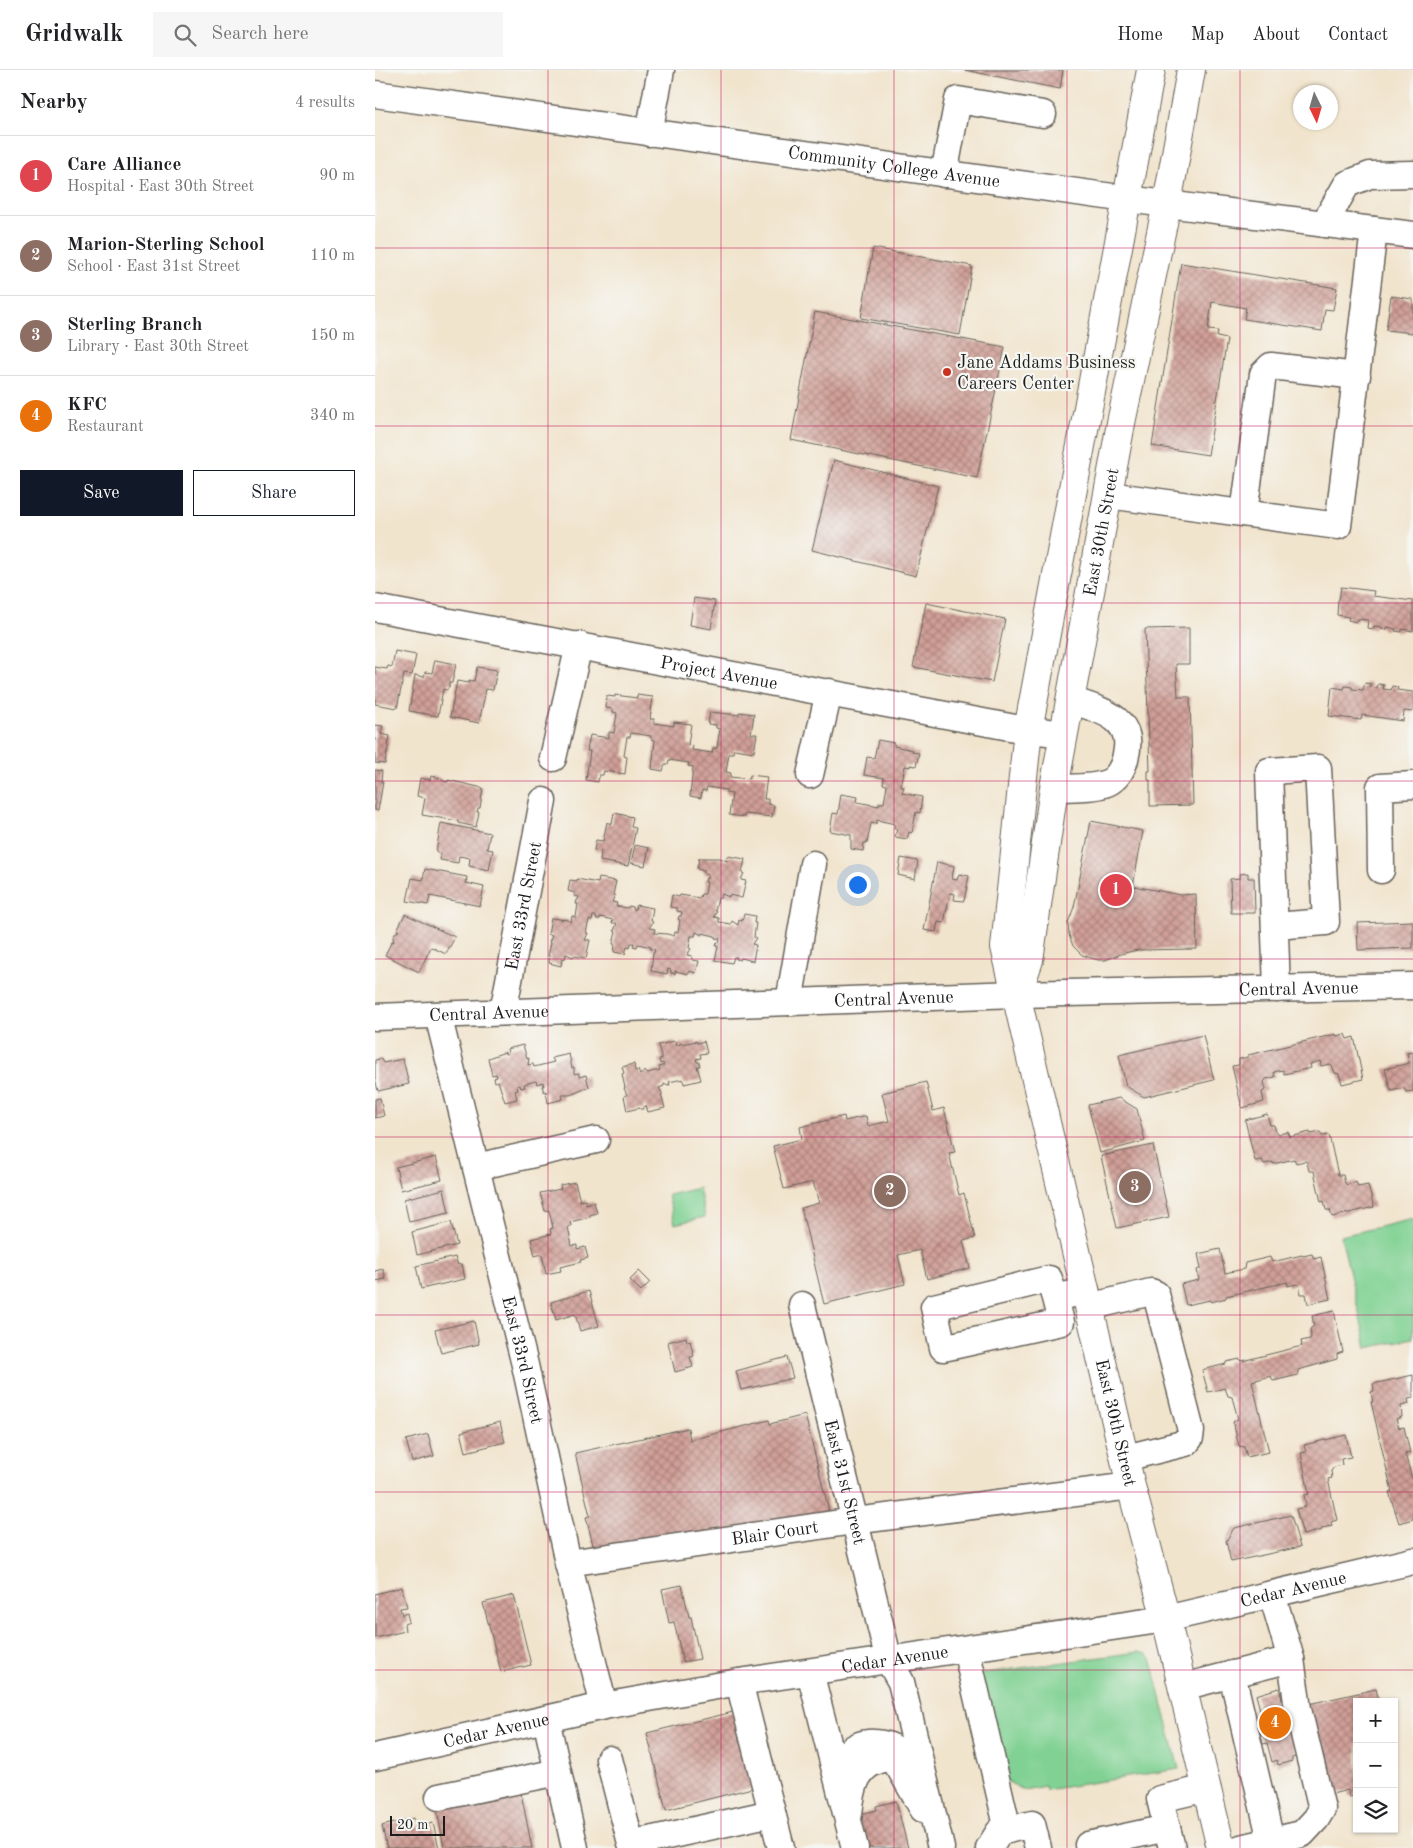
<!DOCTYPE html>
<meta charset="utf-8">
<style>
:root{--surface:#fff;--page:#f6f6f6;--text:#202124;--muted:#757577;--line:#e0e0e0;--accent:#111827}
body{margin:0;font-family:"Old Standard TT",serif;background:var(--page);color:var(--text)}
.controls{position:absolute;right:15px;bottom:15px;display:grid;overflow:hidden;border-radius:0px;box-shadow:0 1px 4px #0004}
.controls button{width:45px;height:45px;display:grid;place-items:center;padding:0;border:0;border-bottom:1px solid var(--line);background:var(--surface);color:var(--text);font:25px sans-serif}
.compass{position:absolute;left:918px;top:15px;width:45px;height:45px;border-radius:50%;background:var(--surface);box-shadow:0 1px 4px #0004;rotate:175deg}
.scale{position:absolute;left:15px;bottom:12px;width:55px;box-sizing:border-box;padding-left:5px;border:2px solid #1c1c1c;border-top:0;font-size:14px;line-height:18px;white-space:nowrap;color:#1c1c1c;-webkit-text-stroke:4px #f6f6f2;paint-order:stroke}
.you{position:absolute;left:482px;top:814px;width:18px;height:18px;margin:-12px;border:4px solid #fff;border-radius:50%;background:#1a73e8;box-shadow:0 0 0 8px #1a73e833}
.badge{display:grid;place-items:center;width:32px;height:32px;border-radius:50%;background:var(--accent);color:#fff;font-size:16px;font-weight:700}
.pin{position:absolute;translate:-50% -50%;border:2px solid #fff;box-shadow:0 1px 5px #0006}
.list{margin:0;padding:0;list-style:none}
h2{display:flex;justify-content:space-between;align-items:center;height:65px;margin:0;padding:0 20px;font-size:21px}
h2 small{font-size:16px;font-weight:400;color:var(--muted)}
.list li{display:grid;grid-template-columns:32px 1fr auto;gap:15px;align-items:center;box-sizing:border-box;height:80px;padding:0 20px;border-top:1px solid var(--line)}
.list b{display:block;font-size:19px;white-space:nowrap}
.list p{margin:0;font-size:16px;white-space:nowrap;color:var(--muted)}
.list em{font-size:16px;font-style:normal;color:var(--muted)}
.actions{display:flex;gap:10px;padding:15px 20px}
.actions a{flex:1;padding:11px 0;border:1px solid var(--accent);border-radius:0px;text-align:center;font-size:18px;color:var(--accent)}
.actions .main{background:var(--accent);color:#fff}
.icon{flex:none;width:28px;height:28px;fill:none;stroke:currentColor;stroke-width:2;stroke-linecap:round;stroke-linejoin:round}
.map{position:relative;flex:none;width:1038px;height:1778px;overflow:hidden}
header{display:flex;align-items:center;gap:30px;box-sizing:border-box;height:70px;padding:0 25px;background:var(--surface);border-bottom:1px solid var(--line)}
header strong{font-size:24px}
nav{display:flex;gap:28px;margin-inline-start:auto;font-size:18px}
.search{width:350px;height:45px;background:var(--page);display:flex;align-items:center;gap:12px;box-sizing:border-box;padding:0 18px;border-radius:0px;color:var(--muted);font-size:19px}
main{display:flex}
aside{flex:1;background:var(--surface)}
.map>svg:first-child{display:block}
</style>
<header>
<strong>Gridwalk</strong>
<div class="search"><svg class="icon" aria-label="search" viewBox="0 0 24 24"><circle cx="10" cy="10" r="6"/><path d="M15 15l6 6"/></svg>Search here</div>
<nav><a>Home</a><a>Map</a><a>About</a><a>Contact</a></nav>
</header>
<main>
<aside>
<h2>Nearby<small>4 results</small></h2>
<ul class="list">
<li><span class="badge" style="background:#e0444e">1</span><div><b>Care Alliance</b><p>Hospital · East 30th Street</p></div><em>90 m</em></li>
<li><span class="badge" style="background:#8d6e63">2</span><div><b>Marion-Sterling School</b><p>School · East 31st Street</p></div><em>110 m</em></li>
<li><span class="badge" style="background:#8d6e63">3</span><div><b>Sterling Branch</b><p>Library · East 30th Street</p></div><em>150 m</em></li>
<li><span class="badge" style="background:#e8710a">4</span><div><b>KFC</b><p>Restaurant</p></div><em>340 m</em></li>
</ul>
<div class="actions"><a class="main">Save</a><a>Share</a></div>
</aside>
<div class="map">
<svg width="1038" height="1778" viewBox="0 0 1038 1778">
<defs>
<pattern id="building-cross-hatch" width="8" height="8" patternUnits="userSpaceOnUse" patternTransform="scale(1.25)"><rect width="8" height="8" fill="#d09f97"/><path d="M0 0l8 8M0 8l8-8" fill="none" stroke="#a8817a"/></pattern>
</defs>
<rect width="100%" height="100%" fill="#f6f6f2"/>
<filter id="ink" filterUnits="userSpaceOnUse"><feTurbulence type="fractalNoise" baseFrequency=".02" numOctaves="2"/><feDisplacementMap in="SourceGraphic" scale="10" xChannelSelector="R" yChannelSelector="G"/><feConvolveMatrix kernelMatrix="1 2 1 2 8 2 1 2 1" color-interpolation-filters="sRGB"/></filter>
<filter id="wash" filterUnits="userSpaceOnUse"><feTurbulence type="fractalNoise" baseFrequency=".0096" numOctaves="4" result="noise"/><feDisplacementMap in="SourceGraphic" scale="20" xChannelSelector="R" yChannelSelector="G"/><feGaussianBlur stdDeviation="1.12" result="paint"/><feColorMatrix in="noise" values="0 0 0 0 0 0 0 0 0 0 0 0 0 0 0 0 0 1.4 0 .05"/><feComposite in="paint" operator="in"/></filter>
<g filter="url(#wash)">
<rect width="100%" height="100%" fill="#f1e4cd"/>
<path fill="#80d193" stroke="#4e7658" d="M324,1118L330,1147L300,1154L293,1125Z
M1038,1149V1268L992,1278L966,1166Z
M763,1582L772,1584L776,1588L804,1699L671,1720L670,1716L649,1720L627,1709L602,1604Z"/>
<g id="blocks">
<path fill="url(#building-cross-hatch)" d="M589,0H688L685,19Z
M498,178L597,196L585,265L486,248Z
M806,193L962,218L958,240L950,239L947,261L869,249L871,238L837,232L833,260L843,261L842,267L852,269L833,385L777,376Z
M1016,226L1038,229V263L1011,260Z
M440,242L630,277L602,408L416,370Z
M459,390L563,416L541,506L437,480Z
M966,517L999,521L998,526L1038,531V561L1027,559V562L1020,561L1021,559L1012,557V560L1006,559L1007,557L999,556V559L992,558L993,550L982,549L981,552L973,550L974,547L962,545L963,530H964Z
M319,528L340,531L336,559L315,555Z
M551,533L630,549L617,612L538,597Z
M814,558V594H801L803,627H815L818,735L775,736V710H773V701H775L770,559Z
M20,581L41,585L37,605L29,604L22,638L0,634V597L12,599L13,596L17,597Z
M60,590L81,594L77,613H74V618L71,620L68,619L63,646L34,641L40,605L49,607L50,602L57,603Z
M102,597L122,600L118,620L111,619L104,653L75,647L82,611L94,613V610L99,611Z
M990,613L996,614L995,617L1002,618L1003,614L1009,615L1008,619L1016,620L1017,616L1023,617L1022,620L1038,622V642L1029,641L1028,651L987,645L986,650L954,646L957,617L969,619L970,616L977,617V619L988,620Z
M240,625L262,628V625L278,627L275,649H279V653L299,656V652L316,654L313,675L318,676L317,680L337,683L338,678H342L345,659L341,658V655L333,654L335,642L364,645V642L379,644L376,664H382L379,682L359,679L358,683H354L351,702L356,703L355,707L374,709L375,705L392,707L389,729H393V734L399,735L397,747L370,744L369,747L354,745L357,724L351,723V720L332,717L331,721L327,720L326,728L315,726L318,697L313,696L314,693L294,690L293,694H290L288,701L277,699L280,670L276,669V666L256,663L255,667H252L249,686L252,687L250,704L229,701L228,705H224L223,712L211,710L215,681H212L215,665L234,668V662L239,663L242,643L238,642V639L231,638L232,626L240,627Z
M0,655L8,656L6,664L15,666L10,694L0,693Z
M503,670L519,673V676L538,680L537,682L544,683L541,696L535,695V697L530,696L526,717H529L527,723L547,727L545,743L541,742L537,763L534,762L532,769L520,767L522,759H519L520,754L502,750L501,754L496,753L492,773H489L488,781L476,779V765L455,761L458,743L463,744L466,724L483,727L482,732L504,736V733H509L512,715L508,714L509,708L489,705L492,687L499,688Z
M0,700L7,701L6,712H8L3,741L0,740Z
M56,706L65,708L68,711L73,712V710L108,718L105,738H103L102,742H104L101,757L83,753V751L47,745L50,728L42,726L45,708L55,710Z
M239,743L258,747L256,757L261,758L253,796L225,791L226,781L219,780L221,770L228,771L232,752L237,754Z
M716,751L768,761L758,816L806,825L821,824L822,879L763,880L749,883L730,890H723L707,885L698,876L694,865L693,853L699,837Z
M66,753L115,763L112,779L118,780L114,800L94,796L95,788L84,786L83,793L65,790L66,783L61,782Z
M260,775L274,778L270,796L256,793Z
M353,786L370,789L367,803H369L366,810L371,811L367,828L354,825V827L347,824L346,828H343L340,841H342L339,847L344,848V852L356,854L357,851L363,855L364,850L367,851L369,844L380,846L379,853H381L379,867L381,868L377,874L381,875L378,891L366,888L365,890L361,889L362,887H359L357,893L340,890L343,877L341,876L342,872L344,873L345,869L340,868V866L327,863V865L321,862L320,866H316L314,878L316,879L312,885L317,886V890L324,891L321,903L314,901V904L300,901V904L296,903V900L293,899L292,904L276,901L278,883H279L280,880L275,879L276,877L263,874L262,877L258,876L259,873H256L255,878L252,877L250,884L239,882L240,875L238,874L241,861H239L242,853H237L238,850L225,847V849H221V846H218L217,851L214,850L211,863H213L210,870H215L211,888L198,886V887L191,884L190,889L187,888L186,896L174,893L175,886H173L176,872H174L177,865L173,864L176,848L193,850L196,852L197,846L201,847L203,834H201L202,830H203L204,827L199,826L200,823L193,821L195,810L202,811V809L223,813L224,808L241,811L238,825H240L237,832L242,833L241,836L253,838L254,836L258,837V839L260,840L261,835L278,838L276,851L278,852L274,858L280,859L279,863L292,864L299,866L300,862H303L305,850L303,849L304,846H306L307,842L302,841V838L295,837L297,825L304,827L305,825L325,828L326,824H330L332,812H330L331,808H333V805L329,804V801L322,799L324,788H345L352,791Z
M526,788L543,791L540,809L523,805Z
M562,792L579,796L577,809L582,810L584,804L594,806L589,831L579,830L580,824L575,823L569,853L563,852L561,862L549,860Z
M50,799L92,807L91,813L109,817L105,836L55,826L53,835L32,831L37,808L48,810Z
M873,803V808H879L880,843H856L855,809L865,808V804Z
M30,844L80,867L71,884L56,877L44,902L10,885L17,871L19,872L18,867L20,863L24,861L22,860Z
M1038,851V878L983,880L982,853Z
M961,964V966L970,964L972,969L979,967L988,1009L967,1014L964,1004L960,1003L957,995L955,994L946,996L945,991L935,994L936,998L909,1004L908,1000L899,1002L900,1007L891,1009L889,1012L891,1020L887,1022L889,1032L867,1038L857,996L864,995V989L873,987V985Z
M828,965L839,1010L769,1027L751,1016L744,985Z
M300,971L301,976L307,973V974L321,971L322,973L329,971L332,983L325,984L326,988L321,989L322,992H324L325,996H322L326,1010L309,1014L308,1009L294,1012L295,1015L289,1014V1016L284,1018L288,1025H286L290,1038L273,1042L271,1036L268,1037V1039H265L264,1038L252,1041L249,1026L252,1025L249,1018H250L247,1004L249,1003L247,997L259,994L260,1001L263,1000L265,1005L271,1001L272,1003L285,1000L284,997L289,995L288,993L285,994L284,989H287L283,975Z
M148,975L152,989L154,988L153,995L158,994L159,997L179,992L177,988L194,984L197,998L199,997V1004L204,1003V1007L211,1005L214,1017L195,1025H187L188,1029L173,1033L171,1021L169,1022L167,1016H169L168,1012L162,1014L161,1011L149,1014L150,1017L146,1018L145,1015L142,1016L143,1020L140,1021L142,1029L130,1032L123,1011L120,1012L119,1008L122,1007L121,1004L117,1005L113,988L130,982V984L133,983L132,979Z
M1038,982V1021L1031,1022L1029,1018L1016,1021L1010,999L1034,993L1032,983Z
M6,989L8,993L28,989L34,1014L3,1021L0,1008V990Z
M551,1012L558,1041L569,1038L580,1082L574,1083L584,1125L589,1123L600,1168L588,1171L595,1198L552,1209L545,1180L523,1185L530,1214L449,1234L426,1138L444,1133L438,1112L409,1119L398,1076L427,1069L425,1057L469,1046L470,1051L491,1046L493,1056L514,1051L507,1023Z
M5,1028L9,1046L0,1048V1029Z
M744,1028L762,1039L770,1071L725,1083L713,1035Z
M892,1044L895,1055H899L901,1062L904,1064L913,1062L915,1067L935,1062L936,1064L945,1062L947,1066L954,1065L963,1105H968L970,1113L972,1115L981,1112L983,1117L993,1115L999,1137L957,1147L955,1140H951L949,1131L946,1132L939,1101H934L932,1092L930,1091L921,1093L919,1089L898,1094V1092L889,1094L887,1090L880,1091L870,1050Z
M778,1075L794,1147L742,1158L726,1086Z
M61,1087L67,1110L26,1120L21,1097Z
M200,1112L205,1131L211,1130V1134L219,1132L222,1143L215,1145V1147L195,1152L196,1156L193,1157L197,1176L202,1175V1179L210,1177L213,1188L205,1190L206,1192L185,1197L186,1201L171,1204L167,1184L160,1186L156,1169L176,1164L175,1159L178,1158L174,1140L170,1141L165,1123L186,1119L185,1115Z
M69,1119L74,1143L34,1152L29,1129Z
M76,1152L82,1175L42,1185L37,1162Z
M845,1179L850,1203L869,1199L870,1193L895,1187L897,1192L927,1185L928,1186L937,1184L939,1189L946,1187L955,1229L933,1234L931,1224H926L924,1215L921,1214L913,1216L912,1212L851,1226V1228L836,1232L835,1230L811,1235L806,1214L824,1210L822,1200L826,1198L823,1184Z
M80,1187L83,1195L87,1194L90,1209L46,1219L41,1196Z
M8,1199L11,1209L0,1211V1201Z
M264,1201L275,1212L266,1221L255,1210Z
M214,1221L224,1256L205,1261L200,1244L181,1250L176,1232Z
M959,1241L968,1282L962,1284V1289L923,1300V1305L898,1311L896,1306L877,1311L894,1382L872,1387L869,1377L864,1376L858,1352L863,1349L857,1327L853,1326L850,1318L833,1322L827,1300L851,1294V1292L865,1289L867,1291L927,1276L926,1271L935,1269L936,1267L935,1259L939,1256L937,1246Z
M99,1251L104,1274L66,1283L60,1260Z
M311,1267L312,1272L315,1271L319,1286L315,1287L318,1297L300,1302L293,1272Z
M412,1287L418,1308L366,1320L361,1301Z
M1038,1305V1328L1033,1329L1034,1334L1026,1336L1027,1347L1021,1349L1024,1358L1029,1357L1035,1383L1030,1384L1038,1412V1449L1024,1453L1014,1422H1017L996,1332H998L996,1322L999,1321L998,1314Z
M430,1345L456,1449L220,1483L211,1447L215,1446L200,1383L313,1358L315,1370L394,1350L395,1354Z
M125,1352L130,1372L91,1382L86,1362Z
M53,1364L59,1386L37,1392L31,1370Z
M971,1365L976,1387L966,1389L967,1395L959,1397L956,1401L957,1408L953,1409L962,1450L956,1452L957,1456L947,1458V1460L928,1465L921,1439L930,1437L931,1434L929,1425L934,1424L926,1383L931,1382L929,1375Z
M916,1445L925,1477L856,1492L851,1471L859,1458Z
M307,1515L314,1547H316L325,1589L308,1592L299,1552L294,1553L287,1519Z
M27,1517L32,1537L25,1538L27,1545L32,1543L34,1552L29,1554L30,1561L0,1568V1524Z
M139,1525L156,1595L126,1602L108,1533Z
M904,1618L910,1641L914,1639L919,1657L914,1658L922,1686L917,1688V1691L903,1695L902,1690L897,1692L892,1673L888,1674L881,1649L887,1647L881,1625Z
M1001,1619L1004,1632H982V1725L974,1727L973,1720L949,1726L929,1635Z
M358,1642L377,1718L291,1740L272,1663Z
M146,1723L157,1778H69L62,1739Z
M521,1731L533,1778H490L482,1745L502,1740L501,1736Z
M39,1748L41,1757L58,1753L64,1778H12L7,1756Z"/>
</g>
</g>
<g filter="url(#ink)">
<use href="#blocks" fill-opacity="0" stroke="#67625a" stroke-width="1"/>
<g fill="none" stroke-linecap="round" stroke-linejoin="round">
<defs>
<g id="minor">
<path id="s1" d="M0,24L752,129L1038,165"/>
<path d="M274,63L286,0"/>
<path d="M569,104L583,30L668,44"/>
<path d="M949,154L972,114L995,105L1038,104"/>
<path d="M733,425L963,456L999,160"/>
<path d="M869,443L888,304L896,296L982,306"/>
<path id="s2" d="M0,538L640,658L689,664"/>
<path d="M178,688L204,575"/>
<path d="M435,705L454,622"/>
<path d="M679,718C696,717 716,719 732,713C742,709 748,698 750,689C762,647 725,640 695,630"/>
<path d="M1006,800L1005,717L1038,715"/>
<path d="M900,856L951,852L943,698L894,701L902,919"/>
<path d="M414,932L438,794"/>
<path id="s3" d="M128,942L168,731"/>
<path id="s4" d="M63,945L150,1295L193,1493L229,1636"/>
<path id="s5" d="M0,947L642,924L1038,916"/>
<path d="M101,1097L221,1070"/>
<path d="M680,1228L674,1209L559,1237L568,1278L686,1252L680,1228L711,1221"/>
<path id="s6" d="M427,1235L514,1591L526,1612L566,1778"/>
<path d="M714,1237L776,1222L781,1224L816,1361L815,1368L811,1373L750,1388"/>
<path id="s7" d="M193,1493L479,1451L756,1416"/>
<path d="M591,1579L633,1760"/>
<path d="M435,1602L480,1778"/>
<path d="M857,1604L896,1771"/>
<path d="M364,1612L406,1778"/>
<path d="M808,1617L916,1589"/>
<path d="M171,1649L200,1778"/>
<path id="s8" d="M0,1687L229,1636L364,1612L791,1549L1038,1491"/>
<path d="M234,1689L256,1774L397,1743"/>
<path d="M474,1717C472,1706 468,1695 473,1685C481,1668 515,1670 526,1684"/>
<path d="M64,1727L183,1702"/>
<path d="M474,1744C477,1715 482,1691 515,1688L524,1697L548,1739"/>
<path d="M792,1758L785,1729L832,1718"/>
<path d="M614,1778L624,1762L657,1754L663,1778"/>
<path d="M714,1778L713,1775L792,1758L797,1778"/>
<path d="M866,1778L927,1764L941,1749L947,1739L923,1639L916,1589L897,1524"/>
</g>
<g id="major">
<path id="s9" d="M776,0L653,660L630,877L756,1416L791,1549L846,1778"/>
<path id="s10" d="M642,924L654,890L679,718L746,353L792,134L816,0"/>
</g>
</defs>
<use href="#minor" stroke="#67625a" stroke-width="29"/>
<use href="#major" stroke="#67625a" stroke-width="30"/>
<use href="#minor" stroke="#fff" stroke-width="26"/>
<use href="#major" stroke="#fff" stroke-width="28"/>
</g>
</g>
<path fill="none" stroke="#c2185b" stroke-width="1" stroke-opacity="0.55" d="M173,0V1778M346,0V1778M519,0V1778M692,0V1778M865,0V1778M0,178H1038M0,356H1038M0,533H1038M0,711H1038M0,889H1038M0,1067H1038M0,1245H1038M0,1422H1038M0,1600H1038"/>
<circle fill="#c8321e" stroke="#f6f6f2" stroke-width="2" cx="572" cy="302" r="5"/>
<g text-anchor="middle" stroke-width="4.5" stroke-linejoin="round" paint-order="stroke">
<g font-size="18" fill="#1c1c1c" stroke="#f6f6f2">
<text dy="6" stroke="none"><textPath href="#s1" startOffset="524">Community College Avenue</textPath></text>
<text dy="6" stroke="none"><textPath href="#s10" startOffset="470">East 30th Street</textPath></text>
<text dy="6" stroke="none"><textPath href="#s2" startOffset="350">Project Avenue</textPath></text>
<text dy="6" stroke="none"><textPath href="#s3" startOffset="108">East 33rd Street</textPath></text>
<text dy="6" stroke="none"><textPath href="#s5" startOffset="924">Central Avenue</textPath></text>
<text dy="6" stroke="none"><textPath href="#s5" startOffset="519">Central Avenue</textPath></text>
<text dy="6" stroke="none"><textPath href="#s5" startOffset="114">Central Avenue</textPath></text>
<text dy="6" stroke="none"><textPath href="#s4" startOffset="355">East 33rd Street</textPath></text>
<text dy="6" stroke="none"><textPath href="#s9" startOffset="1378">East 30th Street</textPath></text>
<text dy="6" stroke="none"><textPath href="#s6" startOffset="182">East 31st Street</textPath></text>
<text dy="6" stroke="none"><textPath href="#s7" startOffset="209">Blair Court</textPath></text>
<text dy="6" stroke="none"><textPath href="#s8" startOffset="934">Cedar Avenue</textPath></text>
<text dy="6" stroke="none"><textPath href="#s8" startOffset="529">Cedar Avenue</textPath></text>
<text dy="6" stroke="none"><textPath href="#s8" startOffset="124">Cedar Avenue</textPath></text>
</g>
<g font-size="18" fill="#1c1c1c" stroke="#f6f6f2" text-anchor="start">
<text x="582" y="298">Jane Addams Business<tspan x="582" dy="21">Careers Center</tspan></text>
</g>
</g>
</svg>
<div class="controls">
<button>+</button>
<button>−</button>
<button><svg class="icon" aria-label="layers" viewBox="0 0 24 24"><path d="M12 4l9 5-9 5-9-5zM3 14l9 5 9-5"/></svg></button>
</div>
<svg class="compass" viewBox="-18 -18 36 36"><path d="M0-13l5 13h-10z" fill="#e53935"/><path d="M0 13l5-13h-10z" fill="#757577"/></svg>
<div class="scale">20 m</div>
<div class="you"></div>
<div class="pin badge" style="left:741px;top:820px;background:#e0444e">1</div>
<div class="pin badge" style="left:515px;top:1121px;background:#8d6e63">2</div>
<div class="pin badge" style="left:760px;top:1117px;background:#8d6e63">3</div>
<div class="pin badge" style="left:900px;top:1653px;background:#e8710a">4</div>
</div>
</main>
